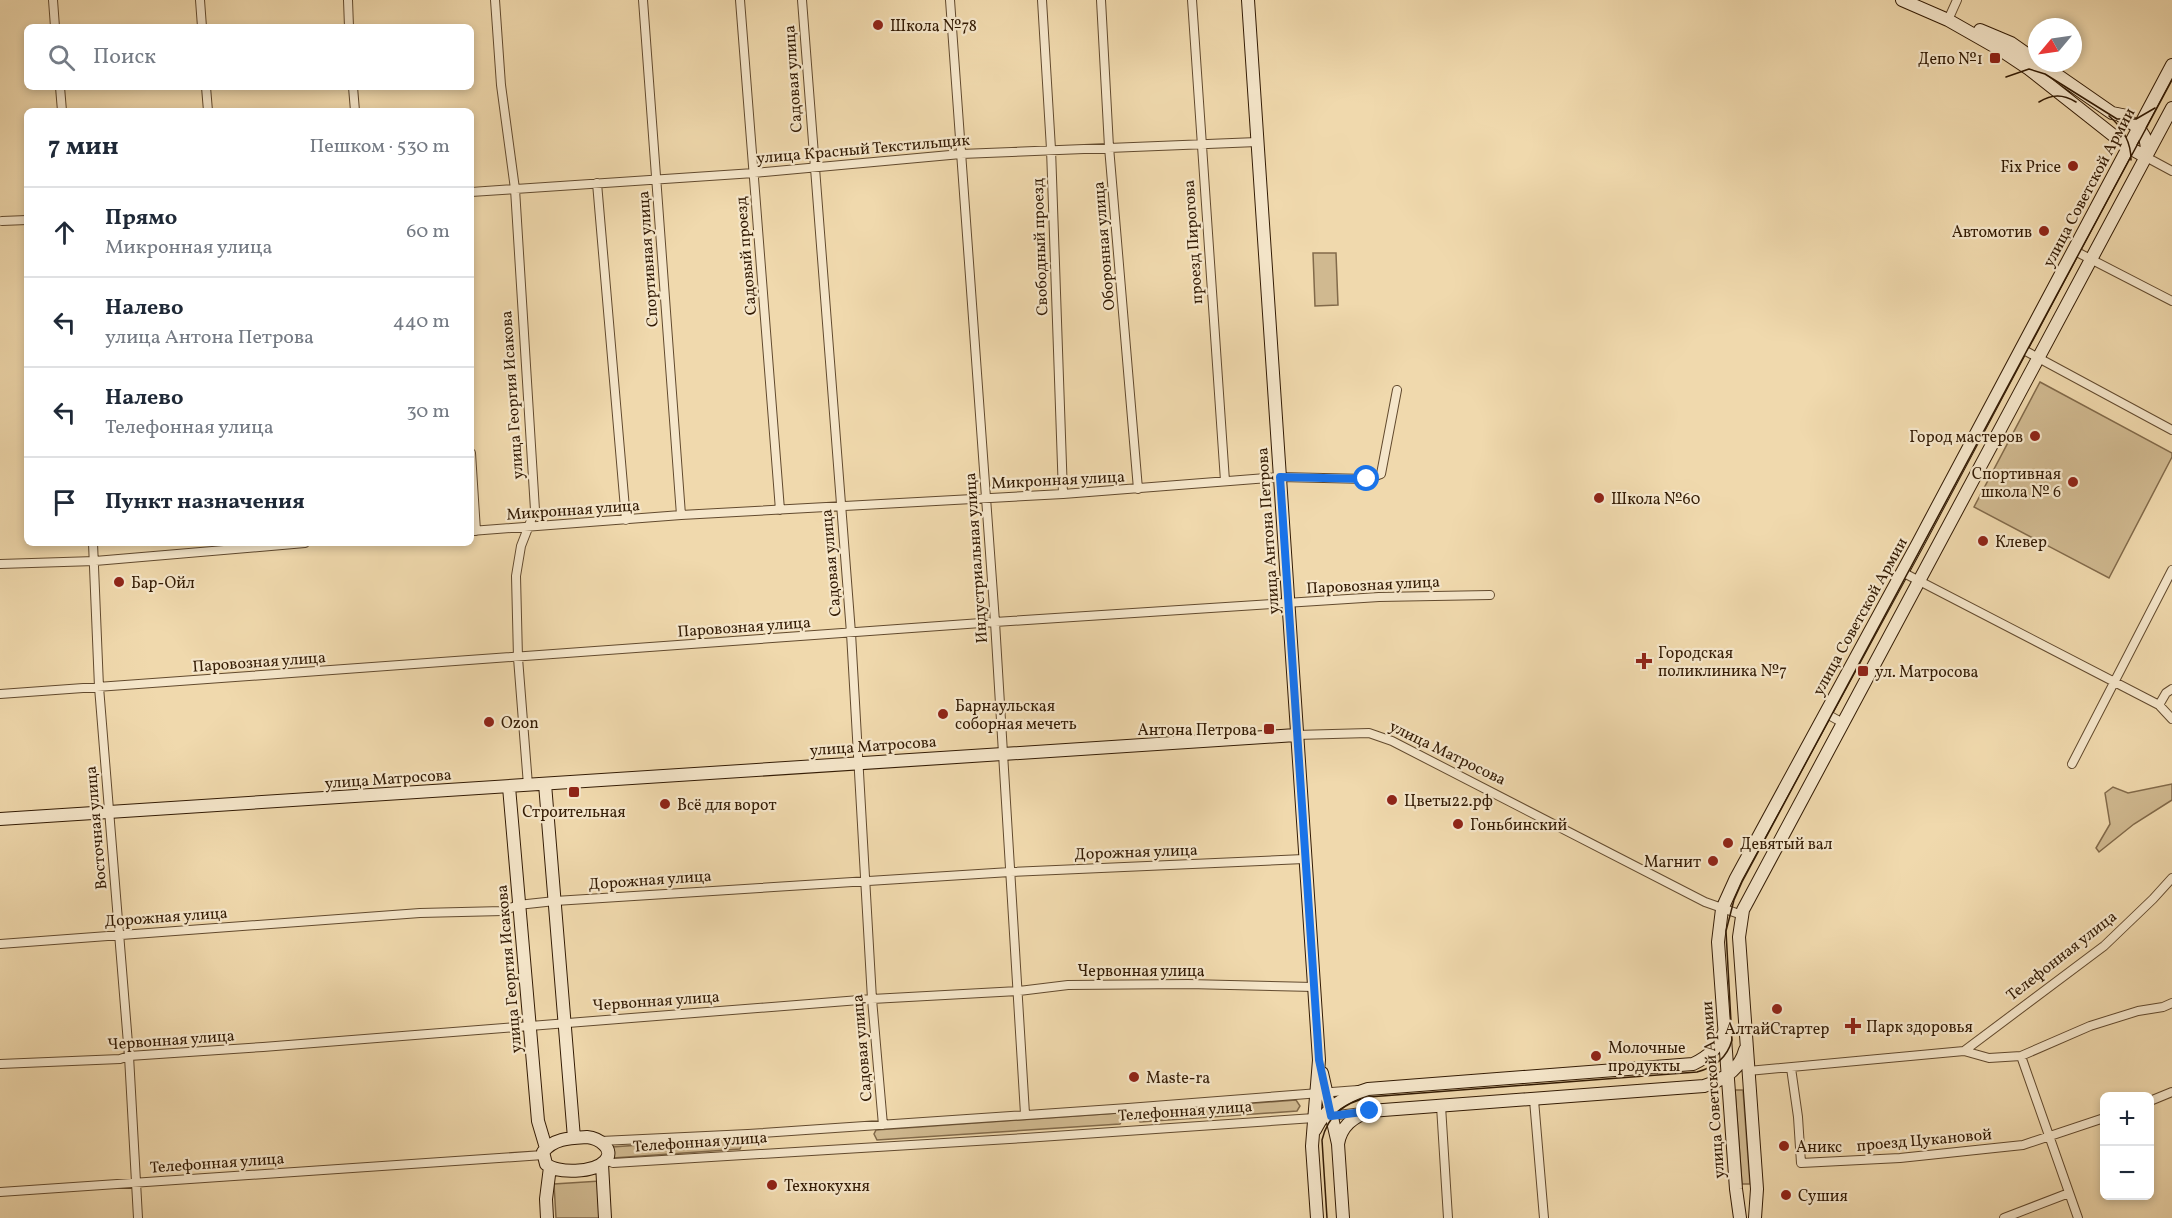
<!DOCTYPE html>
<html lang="ru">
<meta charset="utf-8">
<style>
:root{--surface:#fff;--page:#f6f6f7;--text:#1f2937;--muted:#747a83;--line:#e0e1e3}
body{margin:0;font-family:Vollkorn,serif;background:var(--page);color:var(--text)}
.controls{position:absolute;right:18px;bottom:18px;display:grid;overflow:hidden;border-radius:9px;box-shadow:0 3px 9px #0003}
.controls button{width:54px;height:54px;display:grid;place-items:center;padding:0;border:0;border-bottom:2px solid var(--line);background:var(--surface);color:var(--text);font:30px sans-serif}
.compass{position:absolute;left:2028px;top:18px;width:54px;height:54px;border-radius:50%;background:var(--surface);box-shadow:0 3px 9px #0003;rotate:241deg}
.stop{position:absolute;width:18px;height:18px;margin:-14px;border:4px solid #1a73e8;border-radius:50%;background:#fff}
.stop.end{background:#1a73e8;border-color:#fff;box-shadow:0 2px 6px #0008}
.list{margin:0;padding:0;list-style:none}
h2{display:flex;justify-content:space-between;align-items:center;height:78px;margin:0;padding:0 24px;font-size:26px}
h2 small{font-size:20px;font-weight:400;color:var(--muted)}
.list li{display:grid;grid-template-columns:39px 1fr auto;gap:18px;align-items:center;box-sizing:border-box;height:90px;padding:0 24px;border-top:2px solid var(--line)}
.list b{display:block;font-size:22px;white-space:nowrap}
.list p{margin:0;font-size:20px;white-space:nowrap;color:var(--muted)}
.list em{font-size:20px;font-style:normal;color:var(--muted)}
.icon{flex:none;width:33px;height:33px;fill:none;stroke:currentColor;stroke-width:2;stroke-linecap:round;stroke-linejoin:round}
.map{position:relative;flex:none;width:2172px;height:1218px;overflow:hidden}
.search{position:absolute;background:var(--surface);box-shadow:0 3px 9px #0003;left:24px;top:24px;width:450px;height:66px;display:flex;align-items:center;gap:15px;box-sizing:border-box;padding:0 21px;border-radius:9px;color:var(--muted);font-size:22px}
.panel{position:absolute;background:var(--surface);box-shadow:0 3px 9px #0003;left:24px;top:108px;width:450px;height:438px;border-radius:9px}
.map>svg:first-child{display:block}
</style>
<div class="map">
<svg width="2172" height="1218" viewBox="0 0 2172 1218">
<rect width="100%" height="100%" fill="#f0d9ad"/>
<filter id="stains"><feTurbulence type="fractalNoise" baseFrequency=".00333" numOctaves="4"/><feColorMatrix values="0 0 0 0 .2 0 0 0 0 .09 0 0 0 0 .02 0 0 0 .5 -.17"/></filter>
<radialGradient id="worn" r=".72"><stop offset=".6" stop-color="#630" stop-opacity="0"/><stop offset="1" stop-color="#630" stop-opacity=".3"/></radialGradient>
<path fill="#d0b990" stroke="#826a4a" stroke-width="1.5" d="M1313,253H1336L1338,305L1315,306Z
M2040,382L2172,453V457L2109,578L1974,507Z
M2172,784V800L2134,824L2099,852L2096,848L2110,824L2105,793L2113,787L2128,793Z
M1735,1090H1743L1750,1184H1742Z
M1296,1100L1300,1106L1297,1111L1140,1122L1136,1117L1138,1112Z
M1119,1113L1123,1118L1120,1124L877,1140L874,1134L876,1130Z
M739,1138L742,1144L740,1149L613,1158L612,1147Z
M600,1181L602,1218H556L554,1184Z"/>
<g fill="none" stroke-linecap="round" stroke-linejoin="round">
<defs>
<path id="street" d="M53,0L55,27
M200,0L202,27
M348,0L349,27
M495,0L501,85L515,189L535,510L521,546L516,576L518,658L528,785
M643,0L681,515
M740,0L780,510
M802,0L851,633L872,999L883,1125
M950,0L995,622L1025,1114
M1042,0L1051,149L1063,494
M1101,0L1109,147L1138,489
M1192,0L1225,481
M1948,20L1957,0
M60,87L62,111
M206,87L208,111
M353,87L355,111
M2146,157L2172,171
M597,183L626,520
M471,192L754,173L961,154L1257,142
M2,221L27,220
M2073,250L2172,301
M2020,348L2172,430
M471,453L476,531
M471,531L681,515L1063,494L1280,477L1367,479L1381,474L1397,390
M93,543L99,687L129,1056L138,1218
M0,564L95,561L305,543
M1902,572L2159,705L2172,719
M0,694L995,622L1379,597L1490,595
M2159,705L2166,693L2172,689
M1825,713L1843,723
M1296,735L1369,733L1392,741L1705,902L1742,915
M2072,764L2172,570
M0,944L420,913L503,911L518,905L555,901L1010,872L1304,859
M1964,1051L2104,946L2153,899L2172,878
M2021,1056L2078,1218
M0,1064L120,1059L129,1056L263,1047L872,999L1019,991L1068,985L1188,984L1314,987
M1791,1068L1798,1117L1801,1163L1900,1158L2023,1145L2104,1118
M1748,1071L1964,1051L1989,1058L2021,1056L2090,1026L2138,1011L2163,1007L2172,1003
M1534,1100L1544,1218
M2150,1101L2172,1092
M1441,1106L1448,1218
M601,1141L748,1134L1128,1108L1358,1090
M606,1160L613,1163L1025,1138L1314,1118L1362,1112
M0,1192L543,1155
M2004,1218L2069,1193"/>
<path id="secondary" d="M1248,0L1319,1060L1312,1146L1317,1218
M1902,0L1948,20L1999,49L2029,69L2128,147L2146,157C2150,135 2139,127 2121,116
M1980,30L2011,43L2037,61
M2040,63L2112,113L2127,116
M545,784L574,1138
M509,787L538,1121L546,1148
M0,819L1296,735
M1322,1073L1338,1144L1343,1218
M1315,1130C1326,1107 1345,1096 1368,1089L1693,1064C1708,1057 1719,1048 1724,1032
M587,1137C598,1138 616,1149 605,1161C594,1173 557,1174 546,1164L543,1152C554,1138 571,1138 587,1137Z
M1338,1144C1341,1126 1353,1117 1370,1111L1704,1086C1723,1080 1740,1070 1745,1050
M602,1164L605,1218
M547,1218L546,1199L550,1167
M1740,1218L1736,1189L1718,942L1722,909L1736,878L1918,543L2172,65
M1755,1218L1757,1189L1739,937L1743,910L2172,108"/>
</defs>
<use href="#street" stroke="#624a2e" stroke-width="10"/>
<use href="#secondary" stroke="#331b04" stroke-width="14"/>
<use href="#street" stroke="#f5e6ca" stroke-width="8"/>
<use href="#secondary" stroke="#f5e6ca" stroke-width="12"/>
<path stroke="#331b04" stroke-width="1.5" d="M2006,77L2029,69L2045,74L2117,119H2136L2155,108
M2039,102C2052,94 2063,94 2076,102
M2109,116C2122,127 2131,142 2131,160
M1327,1218L1322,1140C1328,1115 1344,1103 1369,1097L1697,1072C1715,1067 1727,1058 1732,1040L1726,931L1734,900L1742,882L2172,80"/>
</g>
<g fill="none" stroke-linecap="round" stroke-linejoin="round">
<path stroke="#1a73e8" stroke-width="8" d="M1367,479L1280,477L1319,1060L1331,1116L1370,1111"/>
</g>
<g fill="#8f2418" stroke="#f5e6ca" stroke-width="2">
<circle cx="878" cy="25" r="6"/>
<rect x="1989" y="52" width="12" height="12" rx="3"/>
<circle cx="2073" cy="166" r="6"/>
<circle cx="2044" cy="231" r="6"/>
<circle cx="2035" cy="436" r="6"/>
<circle cx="2073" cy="482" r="6"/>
<circle cx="1599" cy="498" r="6"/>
<circle cx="1983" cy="541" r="6"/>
<circle cx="119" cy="582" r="6"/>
<path d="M1641 652h6v6h6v6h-6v6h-6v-6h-6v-6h6z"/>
<rect x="1857" y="665" width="12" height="12" rx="3"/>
<circle cx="943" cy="714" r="6"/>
<circle cx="489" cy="722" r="6"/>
<rect x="1263" y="723" width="12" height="12" rx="3"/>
<rect x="568" y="786" width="12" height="12" rx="3"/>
<circle cx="1392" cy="800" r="6"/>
<circle cx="665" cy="804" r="6"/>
<circle cx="1458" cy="824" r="6"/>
<circle cx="1728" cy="843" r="6"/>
<circle cx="1713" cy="861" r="6"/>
<circle cx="1777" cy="1009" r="6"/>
<path d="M1850 1017h6v6h6v6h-6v6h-6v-6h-6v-6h6z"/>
<circle cx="1596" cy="1056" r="6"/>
<circle cx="1134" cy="1077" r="6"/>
<circle cx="1784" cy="1146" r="6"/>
<circle cx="772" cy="1185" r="6"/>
<circle cx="1786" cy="1195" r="6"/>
</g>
<g text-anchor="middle" stroke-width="4.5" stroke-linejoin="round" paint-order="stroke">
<g font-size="16" fill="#331b04" stroke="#f5e6ca" text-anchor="start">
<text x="890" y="31">Школа №78</text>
<text x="1983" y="64" text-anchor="end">Депо №1</text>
<text x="2061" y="172" text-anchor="end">Fix Price</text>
<text x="2032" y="237" text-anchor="end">Автомотив</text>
<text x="2023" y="442" text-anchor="end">Город мастеров</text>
<text x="2061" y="479" text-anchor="end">Спортивная<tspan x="2061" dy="18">школа № 6</tspan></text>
<text x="1611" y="504">Школа №60</text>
<text x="1995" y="547">Клевер</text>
<text x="131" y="588">Бар-Ойл</text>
<text x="1658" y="658">Городская<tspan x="1658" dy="18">поликлиника №7</tspan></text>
<text x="1875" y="677">ул. Матросова</text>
<text x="955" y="711">Барнаульская<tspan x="955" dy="18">соборная мечеть</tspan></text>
<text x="501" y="728">Ozon</text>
<text x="1257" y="735" text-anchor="end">Антона Петрова</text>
<text x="1404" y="806">Цветы22.рф</text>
<text x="677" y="810">Всё для ворот</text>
<text x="574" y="817" text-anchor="middle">Строительная</text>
<text x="1470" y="830">Гоньбинский</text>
<text x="1740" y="849">Девятый вал</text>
<text x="1701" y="867" text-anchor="end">Магнит</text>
<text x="1866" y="1032">Парк здоровья</text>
<text x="1777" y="1034" text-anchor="middle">АлтайСтартер</text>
<text x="1608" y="1053">Молочные<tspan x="1608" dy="18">продукты</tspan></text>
<text x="1146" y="1083">Maste-ra</text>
<text x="1796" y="1152">Аникс</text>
<text x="784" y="1191">Технокухня</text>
<text x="1798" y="1201">Сушия</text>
</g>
<g font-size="16" fill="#331b04" stroke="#f5e6ca">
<text transform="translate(792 79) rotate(-94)" y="6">Садовая улица</text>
<text transform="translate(863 148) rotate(-5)" y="6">улица Красный Текстильщик</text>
<text transform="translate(2088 187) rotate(-62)" y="6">улица Советской Армии</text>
<text transform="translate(1192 242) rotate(-94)" y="6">проезд Пирогова</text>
<text transform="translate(1103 246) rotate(-95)" y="6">Оборонная улица</text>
<text transform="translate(1039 247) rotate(-92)" y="6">Свободный проезд</text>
<text transform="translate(745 256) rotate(-95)" y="6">Садовый проезд</text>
<text transform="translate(647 259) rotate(-94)" y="6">Спортивная улица</text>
<text transform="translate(511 395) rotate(-94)" y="6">улица Георгия Исакова</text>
<text transform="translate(1058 479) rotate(-3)" y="6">Микронная улица</text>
<text transform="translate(573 509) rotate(-4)" y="6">Микронная улица</text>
<text transform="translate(1267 531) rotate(-94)" y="6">улица Антона Петрова</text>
<text transform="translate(975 558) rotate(-94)" y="6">Индустриальная улица</text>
<text transform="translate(830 563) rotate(-95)" y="6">Садовая улица</text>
<text transform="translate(1373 584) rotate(-3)" y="6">Паровозная улица</text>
<text transform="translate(1859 616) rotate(-61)" y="6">улица Советской Армии</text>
<text transform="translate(744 626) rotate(-4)" y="6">Паровозная улица</text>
<text transform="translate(259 661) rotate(-4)" y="6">Паровозная улица</text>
<text transform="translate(873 745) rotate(-4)" y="6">улица Матросова</text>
<text transform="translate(1448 752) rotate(26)" y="6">улица Матросова</text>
<text transform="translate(388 778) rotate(-4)" y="6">улица Матросова</text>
<text transform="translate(95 828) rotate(-95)" y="6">Восточная улица</text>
<text transform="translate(1136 851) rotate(-2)" y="6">Дорожная улица</text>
<text transform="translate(650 879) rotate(-4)" y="6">Дорожная улица</text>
<text transform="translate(166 916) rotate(-4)" y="6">Дорожная улица</text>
<text transform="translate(2061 955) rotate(-38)" y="6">Телефонная улица</text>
<text transform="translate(508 969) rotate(-95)" y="6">улица Георгия Исакова</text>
<text x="1141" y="976">Червонная улица</text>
<text transform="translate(656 1000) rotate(-4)" y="6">Червонная улица</text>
<text transform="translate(171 1039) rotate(-4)" y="6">Червонная улица</text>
<text transform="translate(861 1048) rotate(-95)" y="6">Садовая улица</text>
<text transform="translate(1712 1090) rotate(-94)" y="6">улица Советской Армии</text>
<text transform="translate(1185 1110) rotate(-4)" y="6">Телефонная улица</text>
<text transform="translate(1924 1139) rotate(-5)" y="6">проезд Цукановой</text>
<text transform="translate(700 1141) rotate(-4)" y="6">Телефонная улица</text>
<text transform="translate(217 1162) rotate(-4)" y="6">Телефонная улица</text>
</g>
</g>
<rect width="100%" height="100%" filter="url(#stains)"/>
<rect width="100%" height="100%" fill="url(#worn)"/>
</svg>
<div class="controls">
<button>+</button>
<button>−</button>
</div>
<svg class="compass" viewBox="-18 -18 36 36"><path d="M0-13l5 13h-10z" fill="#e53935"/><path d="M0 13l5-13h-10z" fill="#747a83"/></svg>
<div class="stop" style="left:1367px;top:479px"></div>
<div class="stop end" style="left:1370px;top:1111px"></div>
<div class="search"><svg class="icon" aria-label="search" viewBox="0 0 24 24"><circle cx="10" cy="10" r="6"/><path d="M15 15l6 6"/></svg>Поиск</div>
<section class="panel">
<h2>7 мин<small>Пешком · 530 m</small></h2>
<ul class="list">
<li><svg class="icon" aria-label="ahead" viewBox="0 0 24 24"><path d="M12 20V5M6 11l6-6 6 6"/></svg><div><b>Прямо</b><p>Микронная улица</p></div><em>60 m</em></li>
<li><svg class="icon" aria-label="left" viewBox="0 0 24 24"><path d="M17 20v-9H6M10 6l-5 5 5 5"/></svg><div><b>Налево</b><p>улица Антона Петрова</p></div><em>440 m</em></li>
<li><svg class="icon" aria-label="left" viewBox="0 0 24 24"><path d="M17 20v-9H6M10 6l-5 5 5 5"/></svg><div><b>Налево</b><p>Телефонная улица</p></div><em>30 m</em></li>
<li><svg class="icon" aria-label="arrive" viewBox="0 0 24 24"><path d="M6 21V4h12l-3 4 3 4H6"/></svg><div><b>Пункт назначения</b></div></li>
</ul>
</section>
</div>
